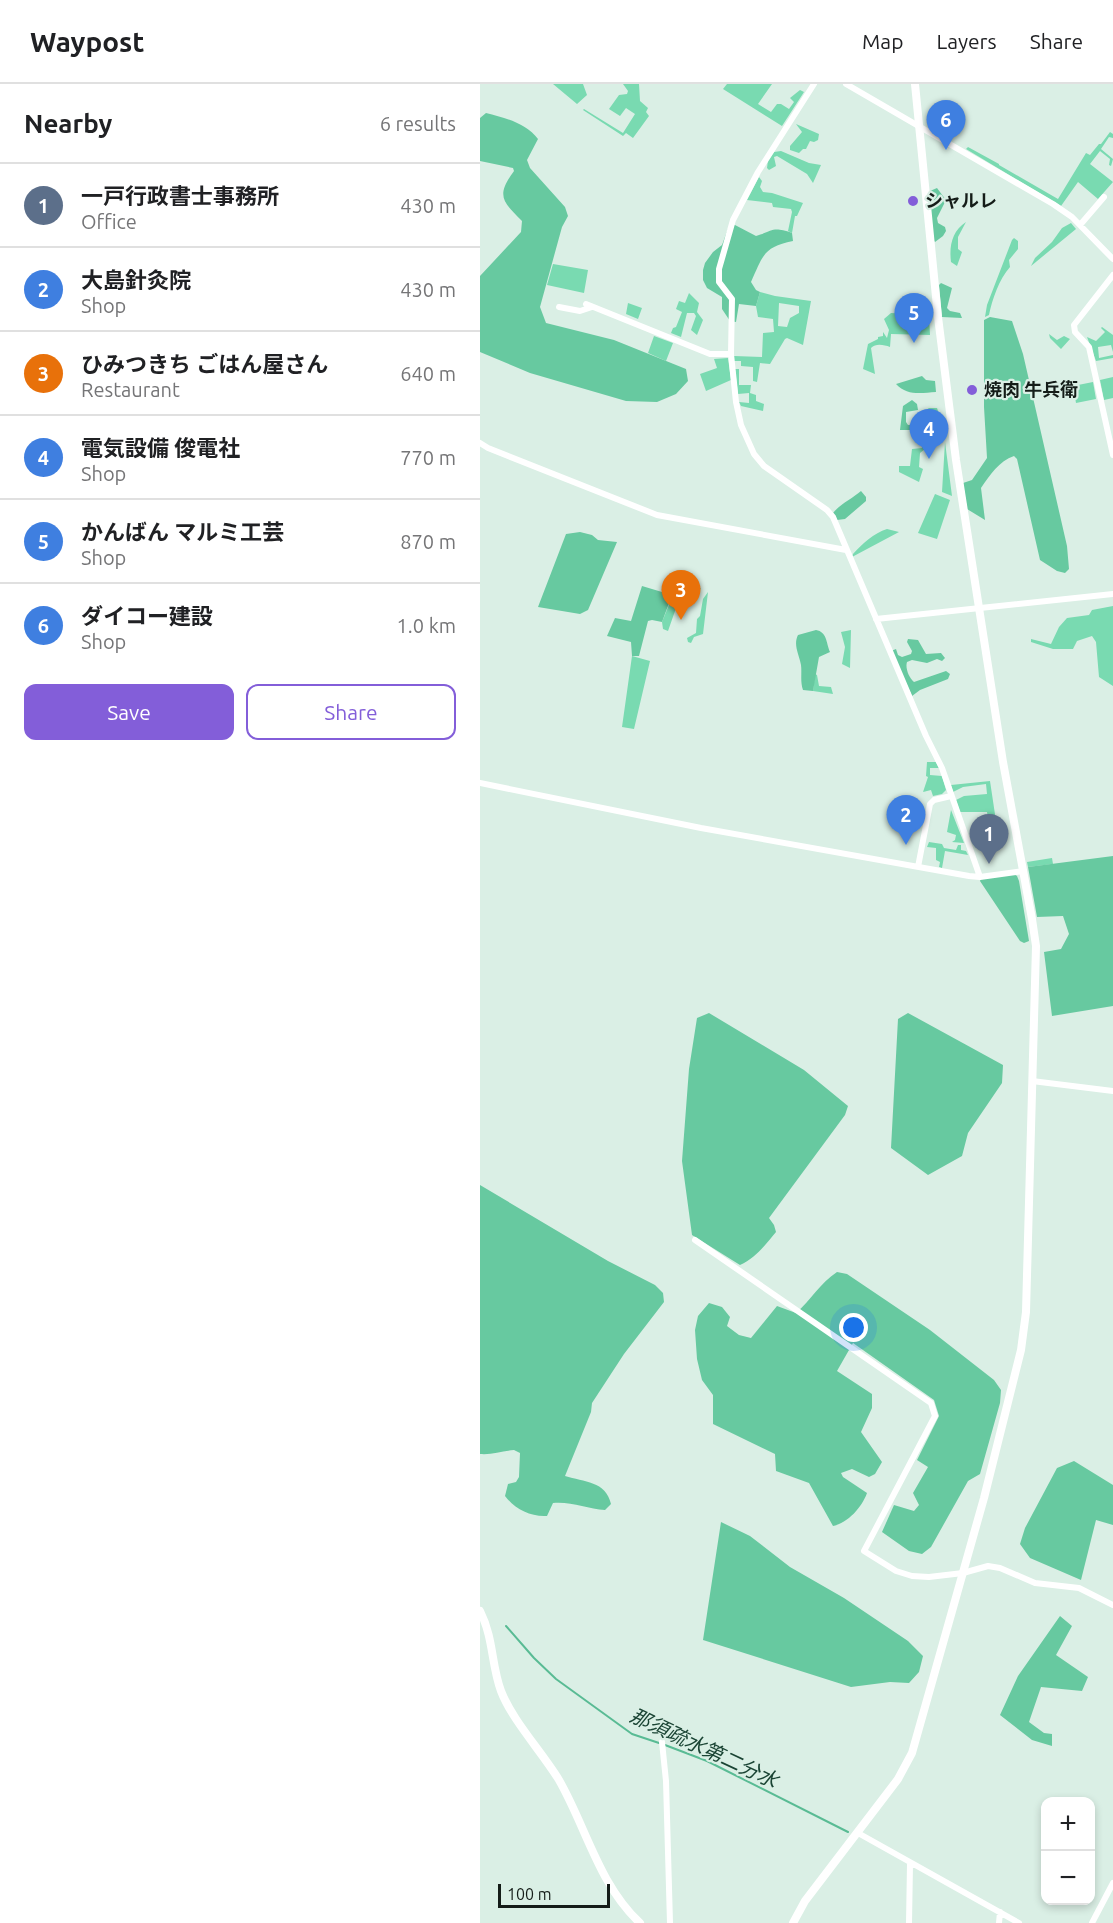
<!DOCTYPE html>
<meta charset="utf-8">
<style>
:root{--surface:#fff;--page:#f2f2f2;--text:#202124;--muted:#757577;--line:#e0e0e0;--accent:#835ed9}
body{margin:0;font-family:Ubuntu,"Noto Sans JP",sans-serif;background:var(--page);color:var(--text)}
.controls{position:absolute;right:18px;bottom:18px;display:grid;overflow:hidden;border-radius:12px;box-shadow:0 3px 9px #0003}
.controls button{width:54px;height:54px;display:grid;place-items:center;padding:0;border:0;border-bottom:2px solid var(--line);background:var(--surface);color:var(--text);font:30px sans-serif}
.scale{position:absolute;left:18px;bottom:15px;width:112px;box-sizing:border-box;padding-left:6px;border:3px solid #141c18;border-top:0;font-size:16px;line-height:21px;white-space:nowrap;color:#141c18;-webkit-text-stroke:4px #daefe5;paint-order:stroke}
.you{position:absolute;left:374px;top:1244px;width:21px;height:21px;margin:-15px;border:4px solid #fff;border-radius:50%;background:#1a73e8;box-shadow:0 0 0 9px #1a73e833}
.badge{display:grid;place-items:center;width:39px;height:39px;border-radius:50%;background:var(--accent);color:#fff;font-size:20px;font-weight:700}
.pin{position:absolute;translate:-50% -50px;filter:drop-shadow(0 2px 3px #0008)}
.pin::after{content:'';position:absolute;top:32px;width:21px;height:18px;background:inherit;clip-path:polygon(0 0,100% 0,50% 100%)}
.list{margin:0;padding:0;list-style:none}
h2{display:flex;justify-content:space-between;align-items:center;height:78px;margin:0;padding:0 24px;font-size:26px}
h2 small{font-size:20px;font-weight:400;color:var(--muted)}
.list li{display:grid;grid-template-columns:39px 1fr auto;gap:18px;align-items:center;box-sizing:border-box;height:84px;padding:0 24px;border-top:2px solid var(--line)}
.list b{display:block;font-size:22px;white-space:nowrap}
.list p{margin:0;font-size:20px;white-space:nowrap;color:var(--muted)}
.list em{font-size:20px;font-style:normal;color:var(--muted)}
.actions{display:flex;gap:12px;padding:18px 24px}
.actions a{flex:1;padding:14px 0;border:2px solid var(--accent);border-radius:12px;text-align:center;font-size:21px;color:var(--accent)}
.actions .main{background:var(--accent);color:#fff}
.map{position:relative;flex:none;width:633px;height:1839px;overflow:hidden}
header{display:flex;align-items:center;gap:36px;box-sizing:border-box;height:84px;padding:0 30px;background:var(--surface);border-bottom:2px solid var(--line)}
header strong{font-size:28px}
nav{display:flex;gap:33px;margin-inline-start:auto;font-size:21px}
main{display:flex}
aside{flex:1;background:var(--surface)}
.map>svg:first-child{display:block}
</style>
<header>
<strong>Waypost</strong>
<nav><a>Map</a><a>Layers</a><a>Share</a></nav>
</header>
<main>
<aside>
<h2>Nearby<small>6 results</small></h2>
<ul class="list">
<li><span class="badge" style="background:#5c6f8a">1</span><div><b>一戸行政書士事務所</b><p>Office</p></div><em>430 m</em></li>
<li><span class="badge" style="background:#3f7fe0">2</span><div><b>大島針灸院</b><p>Shop</p></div><em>430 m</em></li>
<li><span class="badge" style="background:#e8710a">3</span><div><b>ひみつきち ごはん屋さん</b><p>Restaurant</p></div><em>640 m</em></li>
<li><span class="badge" style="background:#3f7fe0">4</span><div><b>電気設備 俊電社</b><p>Shop</p></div><em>770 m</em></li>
<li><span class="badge" style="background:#3f7fe0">5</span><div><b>かんばん マルミ工芸</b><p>Shop</p></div><em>870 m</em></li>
<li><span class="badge" style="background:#3f7fe0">6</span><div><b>ダイコー建設</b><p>Shop</p></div><em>1.0 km</em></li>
</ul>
<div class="actions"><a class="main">Save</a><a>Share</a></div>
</aside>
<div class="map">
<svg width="633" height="1839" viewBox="0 0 633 1839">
<rect width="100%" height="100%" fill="#daefe5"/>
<path fill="#79dab1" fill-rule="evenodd" d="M73,0H103L107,11L97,20Z
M143,0H159L160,17L168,24L166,28L169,32L153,54L146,49L143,52L103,26L104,25L143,49L155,30L146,24L140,32L129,25L139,11L147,10L148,7Z
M247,0H292L278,20L291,28L297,20H301L309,25L314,18L310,14L320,6L324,8L302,42L243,5Z
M316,40L339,50L338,56L334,58L330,57L326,65H323L319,69L310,66V62L322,48Z
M630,48L633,50V54L629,53L621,65L633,75L631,82L629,81L630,75L620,67L610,80L633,98L618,115L598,98L581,122L486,65L488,63L519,80V81L578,115L606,69L610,71L619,60H621Z
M301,67L329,79L341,81L333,99L327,90L297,72L294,73L296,82L289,86L287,84L288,76L294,68Z
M279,93L282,97L280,103L283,108L292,109L323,119L317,132H315L312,149L308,147L312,128L311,125L293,123L292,119L267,116Z
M486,138L478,153V165L482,168L477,182L471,178C469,162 472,147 486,138Z
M591,139L596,145L551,182L555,174L572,158L582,144Z
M534,154L538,157V165L529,176L530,183C519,195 512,216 509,231L505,233L507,221L532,156Z
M73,180L108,186L104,209L67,201Z
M280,208L295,212L331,217L323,261L307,254L305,255L290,280L280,279L277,298L273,297V283L261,282V277H254V272L282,273L283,249L294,248L293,235L278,233L276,222ZM299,219L319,222V229L310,234L307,243L298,242Z
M209,209L219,219L217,228L223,236L217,251L211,246L216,232L214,229H207L201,253L191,249L193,244L196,243L202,228L196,225L199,217L205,219Z
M148,219L162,224L158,235L146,230Z
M411,229L449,231L450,251L411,250L410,263C404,261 396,259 391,264L395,290L383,285L388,260L398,255V253L403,252V248L407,254L409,246L404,235Z
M622,243L633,251V268L631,261L618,263L619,274L633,271V274L616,277L607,253L616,257L625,248L621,244Z
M569,250L577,256L584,252L590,255L581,265L570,254Z
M174,252L193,259L186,277L168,269Z
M248,274L251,296L226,307L220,290L237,284L234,275Z
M255,285H259V301H271L270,309L276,311V317L284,320L283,327L261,322L259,318L269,319V309L258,310Z
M633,293V314L624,316L620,296Z
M613,298L616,315L596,319L593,302Z
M449,324H457L459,330L449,329L445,331L458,335L460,340L439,339L440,330Z
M443,355L446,356L445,365L440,369L439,383L443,385L439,398L419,388V382H430L432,365L442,364Z
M465,358L472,412L462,408Z
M455,410L470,416L457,455L438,449Z
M407,445L419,448L372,473L373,470C382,460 394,449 407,445Z
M197,501L221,504L219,507H202L188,547L183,545L182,538Z
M228,508L223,550L214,553L211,559L208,558L207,554L216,549L217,535L220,532L223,515Z
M633,522V602L619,593L616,558L612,552L597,557L593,565H573L551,558V555L571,560L579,543L587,534L609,531L612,526Z
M371,546L370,584L362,580L365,563L361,548Z
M152,572L170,577L154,645L142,643Z
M335,590L337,591L339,602L351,603L353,610L333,607Z
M447,678H456L459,684H450V691L462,692L466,706L462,710L453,712L451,706L443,708L448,693L446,692Z
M510,697L519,757L506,755L503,735L508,734L507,728H480L476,716L484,712L507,710L506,700L483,703L473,708L471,701Z
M471,726L484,759L472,758L475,756L476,751L467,748Z
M449,758L462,760L464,764L476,766L478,761H481V766L486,767L488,771L465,767L462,784L459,783L460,778L456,776V764L447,763Z
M572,774L573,780L548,783L547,778Z"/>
<path fill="#67c9a0" d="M6,29C25,34 46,39 58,55L47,76L50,84L85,123L88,132L82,143L60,223L66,239L134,256L206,285L208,297L196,310L177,318L146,317L50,289L0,268V192L41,148L42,137C22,117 16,112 34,87L33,84L0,77V34Z
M457,104L466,116L457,134L458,139L465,143L466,147L463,152L455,158L453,156L449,111L450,107Z
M255,141L276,152C293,147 292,142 312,149L313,157C283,163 283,172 271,198L276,206L280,208L276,222L259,220L256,238L250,237L242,225V213L227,204L223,196V186L225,179L233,168L242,161L249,142Z
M461,199L472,204L467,224L470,227L480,229L482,234L462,233L459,201Z
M510,233L532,237L543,270L587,462L589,485L585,489L577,487L560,476L537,375L534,372C519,377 510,391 501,404L505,436L487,425L483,399L492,396L507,374L504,323V236Z
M442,292L446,296L455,297L456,308C441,309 427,312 416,300Z
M432,316L437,320L438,326L426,328V338L428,341L458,339L460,340L461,346H420L423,322Z
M381,407L386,413V417L365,435L357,436L353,429C359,421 373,414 381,407Z
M100,448L112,451L118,456L137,458L108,526L100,530L58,523L86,450Z
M162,502L192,511L182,538L172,536L168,537L159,572H152L151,558L127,552L135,534L151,537Z
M336,546C347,548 346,558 350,568L339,573L333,607L323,606C320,598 322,589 321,581C319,570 313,561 318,551Z
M428,555L438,556L446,570L461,569L465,574L462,577L457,575L447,579L432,576L427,578C425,584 429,594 434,598L466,587L470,590L468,595L440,606L432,612L411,567L416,565L418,571L422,573L431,570L432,567L427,558Z
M633,772V922L572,932L564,868L581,865L589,850L583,832L557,833L548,783Z
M531,788L537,792L539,797L549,857L544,859L540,857L500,797L501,794Z
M229,929L324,986L368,1022L365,1031L289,1134L294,1141L296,1148C285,1161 276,1174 260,1181L212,1151L202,1077L209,985L217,934Z
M428,929L523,981L522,999L488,1049L482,1072L448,1091L411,1064L418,935Z
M0,1101L128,1177L175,1201L183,1209L184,1218L144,1270L112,1319L111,1328L85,1392C104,1398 126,1397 131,1420L125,1426C108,1425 90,1417 73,1419L67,1432C50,1433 35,1425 25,1412L28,1400L36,1398L39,1393L40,1369L34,1366C22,1367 12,1371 0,1370Z
M357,1188L367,1190L450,1246L514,1296L521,1306L520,1319L500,1390L488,1397L451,1463L442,1470L429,1467L402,1448L414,1421L434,1427L439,1421L433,1409L448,1383L437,1376L459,1332L454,1316L373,1259L357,1287L392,1310V1324L381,1348L402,1378L395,1390L389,1393L372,1385L361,1389L363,1393L387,1409C382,1423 368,1439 353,1442L329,1399L296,1387L295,1370L233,1340V1311L222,1296L217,1275L215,1246L218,1232L229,1219L242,1223L250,1233L247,1242L259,1251L271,1254L297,1222L316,1229C331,1216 340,1199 357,1188Z
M594,1377L633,1401V1441L616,1436L601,1496L550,1474L540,1460L545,1444L577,1384Z
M241,1438L270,1452L310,1483L364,1514L428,1557L443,1572L439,1588L429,1599L410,1598L371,1603L223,1556Z
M580,1532L592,1542L576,1571L608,1593L602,1607L561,1603L549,1638L564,1649L572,1650V1662L552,1656L520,1631L538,1592Z"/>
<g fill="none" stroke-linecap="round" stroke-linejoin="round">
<path stroke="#59bb94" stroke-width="2" d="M26,1542L54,1574L76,1595L152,1650L179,1659
M185,1661L227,1677L368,1748"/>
<path stroke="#fff" stroke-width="6" d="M334,0L278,88L253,136L239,185V198L252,215L251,270L256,318L261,341L274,370L284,382L347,426L353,433L446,652L462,684L500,793
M366,0L573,120L592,133L633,175
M600,141L624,113
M633,191L594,241L595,248L609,263L633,371
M106,220L230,270H251
M79,223L100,227L112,223
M0,359L8,364L177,431L366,466
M396,535L633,510
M0,699L221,744L489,792L500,793L544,787
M438,783L450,720L454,716L471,712
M552,997L633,1007
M215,1156L451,1319L455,1332L384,1467L416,1487L432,1492L449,1493L483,1489L508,1482L520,1484L555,1499L599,1504L633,1521
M182,1658L186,1697L190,1839
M378,1749L539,1839
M429,1839L430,1780
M519,1839L520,1828
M612,1839L633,1799"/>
<path stroke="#fff" stroke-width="8" d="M0,1527C14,1555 11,1580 21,1607C32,1636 62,1668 79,1696C106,1743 119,1801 160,1839
M313,1839L325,1817L418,1695L432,1669L504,1414L541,1266L546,1228L556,862L552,835L523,678L476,376L458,233L435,0"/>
</g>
<g fill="#835ed9" stroke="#daefe5" stroke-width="2">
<circle cx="433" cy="117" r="6"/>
<circle cx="492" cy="306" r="6"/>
</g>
<g text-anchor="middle" stroke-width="4.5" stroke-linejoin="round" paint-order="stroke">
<g font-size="18" font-weight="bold" fill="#141c18" stroke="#daefe5" text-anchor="start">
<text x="445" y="123">シャルレ</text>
<text x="504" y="312">焼肉 牛兵衛</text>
</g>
<g font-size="20" font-style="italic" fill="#1a4434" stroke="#daefe5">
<text transform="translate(224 1664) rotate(25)" y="7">那須疏水第二分水</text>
</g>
</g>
</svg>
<div class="controls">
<button>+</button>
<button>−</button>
</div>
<div class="scale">100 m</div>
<div class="you"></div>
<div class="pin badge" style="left:509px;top:780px;background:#5c6f8a">1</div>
<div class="pin badge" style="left:426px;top:761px;background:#3f7fe0">2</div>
<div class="pin badge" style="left:201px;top:536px;background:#e8710a">3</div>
<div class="pin badge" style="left:449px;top:375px;background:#3f7fe0">4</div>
<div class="pin badge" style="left:434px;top:259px;background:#3f7fe0">5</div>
<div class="pin badge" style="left:466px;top:66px;background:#3f7fe0">6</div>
</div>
</main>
